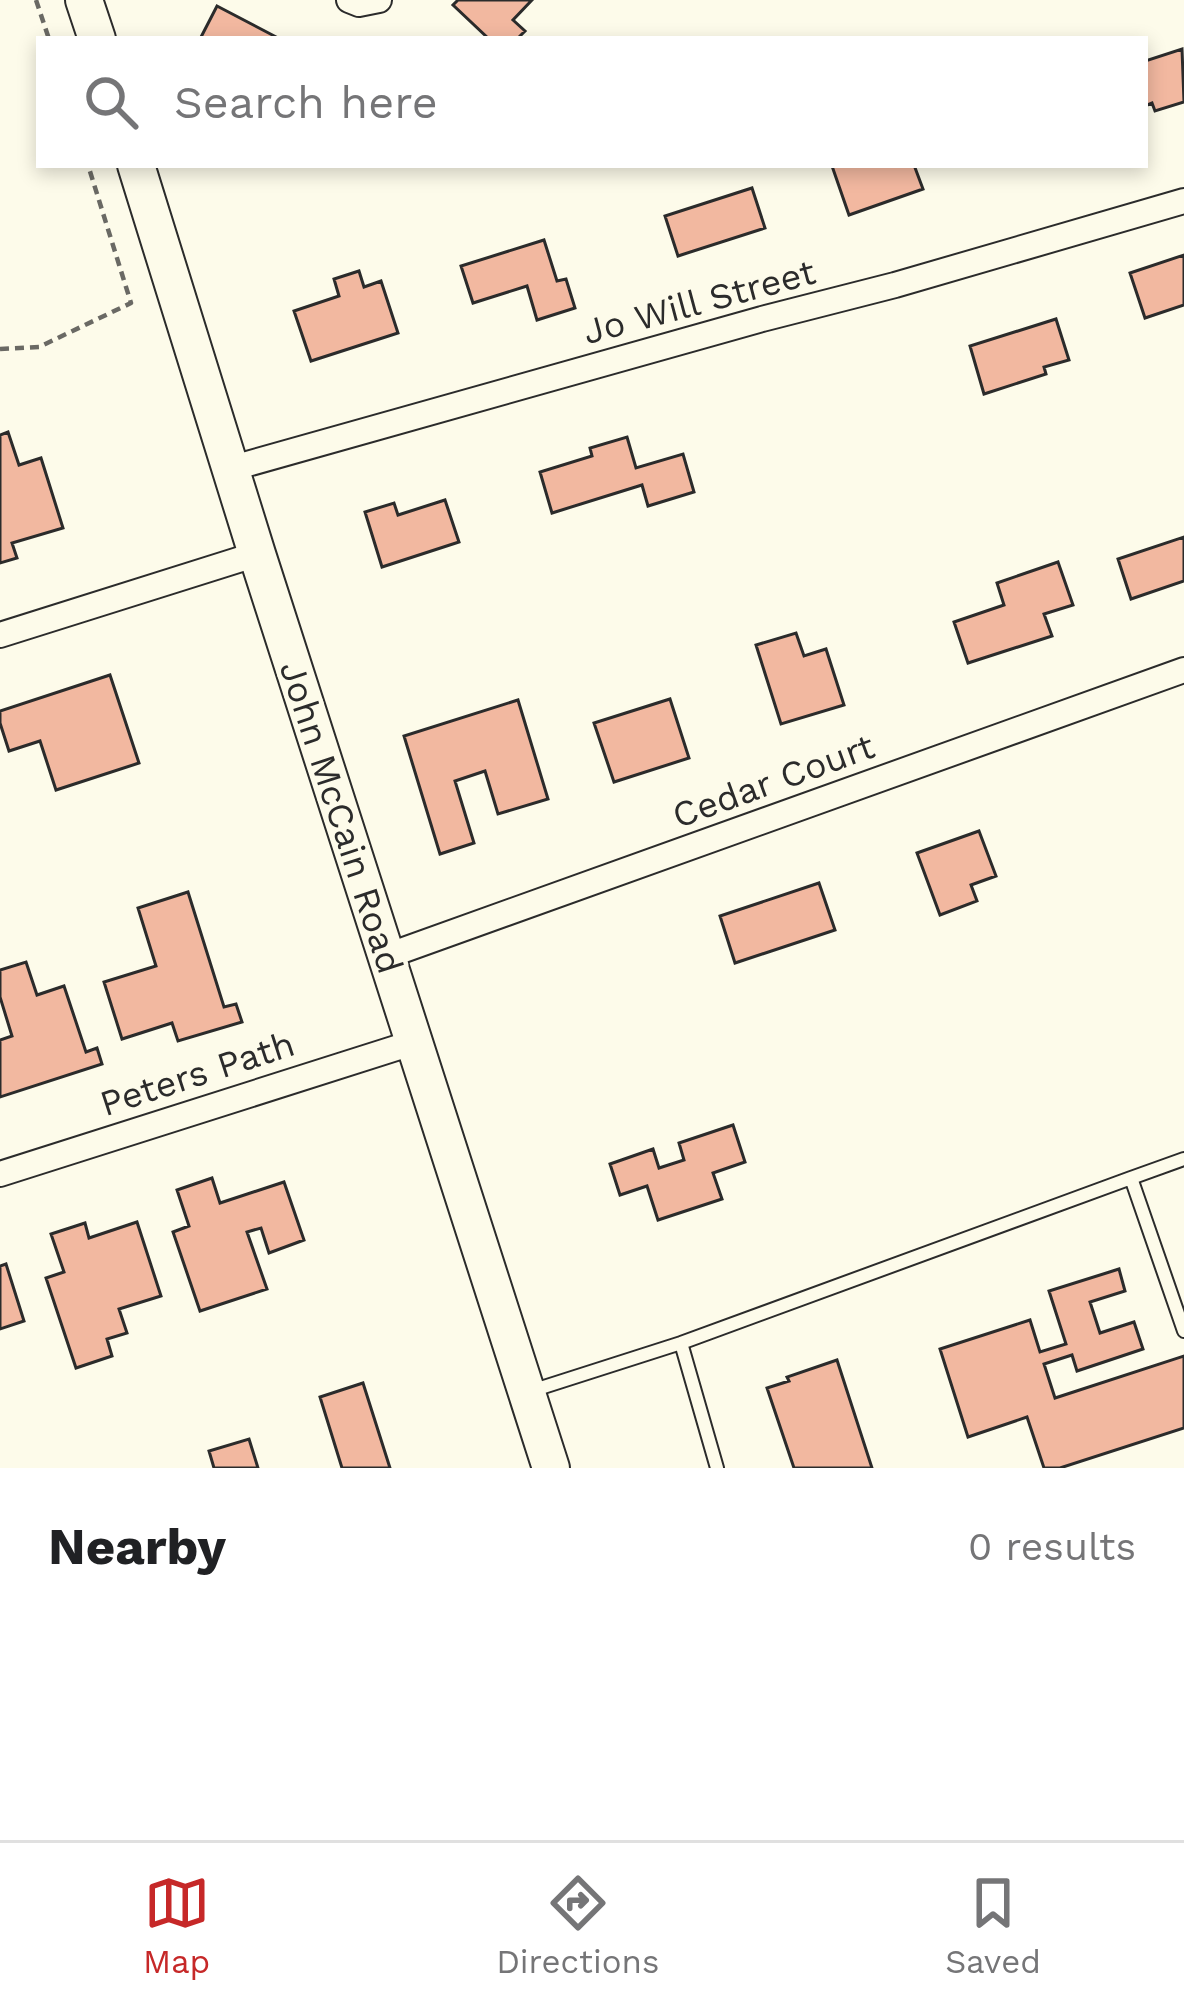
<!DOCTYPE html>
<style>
:root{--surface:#fff;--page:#f6f6f6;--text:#202124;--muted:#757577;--line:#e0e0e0;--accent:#c62828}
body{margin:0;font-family:"Work Sans",sans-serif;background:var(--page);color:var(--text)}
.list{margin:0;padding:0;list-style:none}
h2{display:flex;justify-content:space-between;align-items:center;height:156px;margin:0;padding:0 48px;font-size:51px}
h2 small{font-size:39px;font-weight:400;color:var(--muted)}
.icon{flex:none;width:66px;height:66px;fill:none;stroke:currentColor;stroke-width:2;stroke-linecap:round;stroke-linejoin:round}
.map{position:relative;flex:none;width:1184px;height:1468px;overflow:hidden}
.search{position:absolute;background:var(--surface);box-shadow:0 6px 18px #0003;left:36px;right:36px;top:36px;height:132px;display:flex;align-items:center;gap:30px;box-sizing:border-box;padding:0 42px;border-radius:0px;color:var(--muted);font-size:45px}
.sheet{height:372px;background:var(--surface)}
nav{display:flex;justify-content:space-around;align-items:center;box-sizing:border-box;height:168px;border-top:3px solid var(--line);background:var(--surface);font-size:33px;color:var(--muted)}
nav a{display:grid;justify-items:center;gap:6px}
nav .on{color:var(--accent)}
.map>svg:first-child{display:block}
</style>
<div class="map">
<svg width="1184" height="1468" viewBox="0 0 1184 1468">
<rect width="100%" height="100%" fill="#fdfbea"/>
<path fill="#f2b8a0" stroke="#2b2b2b" stroke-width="3" d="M458,0H532L513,20L525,31L517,39H489L453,5Z
M217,6L280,39H200Z
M1182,49L1184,102L1155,111L1152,103L1145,106V61Z
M835,165H914L923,189L849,215L832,166Z
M752,188L765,228L678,256L665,216Z
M544,240L557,281L566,279L575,308L537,320L527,286L473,303L461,266Z
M1184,255V305L1145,318L1130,273Z
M359,271L364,287L381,281L398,333L311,361L294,311L339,296L334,279Z
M1056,319L1069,360L1044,367L1046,374L984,394L970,346Z
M8,432L19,465L41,458L63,528L12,543L17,558L0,563V435Z
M627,437L636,468L683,454L694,492L648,506L642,485L552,513L540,472L592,456L590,448Z
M445,500L459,542L382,567L365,512L394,503L398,515Z
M1184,537V581L1131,599L1118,559Z
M1058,562L1073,605L1044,614L1052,636L968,663L954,622L1004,605L997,583Z
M796,633L804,656L826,649L844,705L781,724L756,645Z
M110,675L139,763L56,790L40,741L9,751L0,723V711Z
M670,699L689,758L614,782L594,723Z
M518,700L548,799L498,814L485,771L455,781L474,843L440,854L404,736Z
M979,831L996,876L971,885L977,901L940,915L917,853Z
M819,883L835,930L735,963L720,916Z
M188,892L224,1007L236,1004L242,1022L178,1041L172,1023L122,1039L104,982L156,966L138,908Z
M26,962L37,995L64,986L86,1052L97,1048L102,1064L0,1097V1040L12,1036L0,997V970Z
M733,1125L745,1162L713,1173L722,1199L658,1220L647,1186L620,1195L610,1164L653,1149L659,1168L684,1160L679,1143Z
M212,1178L220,1203L284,1182L304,1240L269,1253L261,1228L247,1232L267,1289L200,1311L173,1232L189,1226L177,1190Z
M137,1222L161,1296L119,1309L127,1333L107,1339L112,1356L76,1368L46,1278L64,1272L51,1234L85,1223L89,1238Z
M6,1264L24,1321L0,1329V1266Z
M1119,1269L1125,1291L1090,1302L1100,1333L1134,1322L1143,1349L1077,1371L1072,1355L1044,1364L1055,1398L1184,1356V1428L1060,1468H1044L1027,1417L968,1437L940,1349L1030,1320L1040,1352L1066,1344L1049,1291Z
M837,1360L872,1468H794L767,1388L789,1381L787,1377Z
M363,1383L390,1468H342L320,1397Z
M249,1439L258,1468H214L209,1451Z"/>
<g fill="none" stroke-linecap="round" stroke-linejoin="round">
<defs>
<path id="service" d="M1131,1178L1184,1159
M681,1343L717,1468
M528,1392L681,1343L1131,1178L1184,1331"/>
<path id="minor" d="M349,0L359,4L379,0
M233,468L762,319L895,285L1184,201
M0,635L257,554
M387,956L1184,670
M0,1174L415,1042"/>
<path id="secondary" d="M84,0L97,39
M136,165L257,554L551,1468"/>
</defs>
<use href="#service" stroke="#2b2b2b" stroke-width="16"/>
<use href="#minor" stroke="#2b2b2b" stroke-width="28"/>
<use href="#secondary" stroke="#2b2b2b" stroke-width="40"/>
<path stroke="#6a6964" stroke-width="4.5" stroke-dasharray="9 6" stroke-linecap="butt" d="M36,0L49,39
M0,349L39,347L131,303L88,165"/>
<use href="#service" stroke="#fdfbea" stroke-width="12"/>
<use href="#minor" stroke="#fdfbea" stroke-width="24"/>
<use href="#secondary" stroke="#fdfbea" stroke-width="36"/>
</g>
<g text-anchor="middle" stroke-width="9" stroke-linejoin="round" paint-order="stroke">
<g font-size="36" fill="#2b2b2b" stroke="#fdfbea">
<text transform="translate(699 301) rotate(-15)" y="13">Jo Will Street</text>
<text transform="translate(773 780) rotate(-20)" y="13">Cedar Court</text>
<text transform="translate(342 817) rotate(72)" y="13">John McCain Road</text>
<text transform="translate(197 1073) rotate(-18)" y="13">Peters Path</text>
</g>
</g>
</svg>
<div class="search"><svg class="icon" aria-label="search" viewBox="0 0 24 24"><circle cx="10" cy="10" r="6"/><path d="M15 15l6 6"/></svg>Search here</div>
</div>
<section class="sheet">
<h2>Nearby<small>0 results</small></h2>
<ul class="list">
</ul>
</section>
<nav>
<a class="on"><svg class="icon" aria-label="map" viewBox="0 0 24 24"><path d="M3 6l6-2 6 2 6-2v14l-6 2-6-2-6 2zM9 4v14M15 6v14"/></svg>Map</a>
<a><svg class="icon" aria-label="directions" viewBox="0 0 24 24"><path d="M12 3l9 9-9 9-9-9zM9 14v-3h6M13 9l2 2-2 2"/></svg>Directions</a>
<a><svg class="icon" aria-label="saved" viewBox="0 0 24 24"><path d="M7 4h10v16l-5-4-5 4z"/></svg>Saved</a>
</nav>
